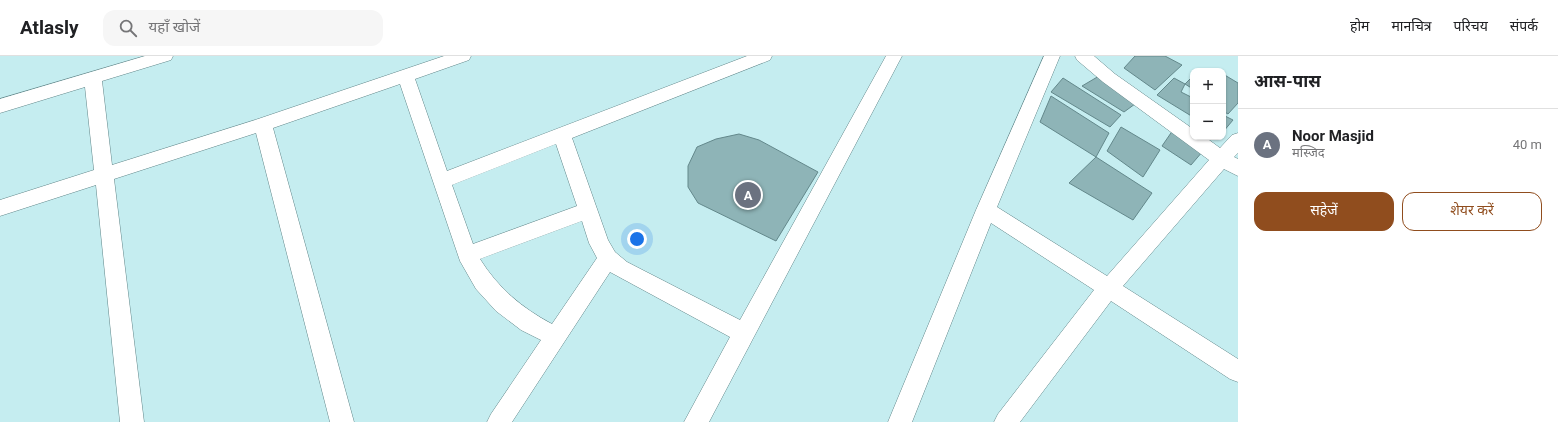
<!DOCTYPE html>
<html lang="hi">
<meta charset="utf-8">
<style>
:root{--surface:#fff;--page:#f6f6f6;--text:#202124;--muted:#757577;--line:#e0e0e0;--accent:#904d1e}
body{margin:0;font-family:Roboto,"Noto Sans Devanagari",sans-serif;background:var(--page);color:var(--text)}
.controls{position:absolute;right:12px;top:12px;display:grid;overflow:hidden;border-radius:8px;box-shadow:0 1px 3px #0004}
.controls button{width:36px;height:36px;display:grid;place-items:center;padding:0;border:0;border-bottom:1px solid var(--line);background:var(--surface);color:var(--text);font:20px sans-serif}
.you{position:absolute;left:637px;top:183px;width:14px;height:14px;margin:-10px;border:3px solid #fff;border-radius:50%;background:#1a73e8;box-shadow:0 0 0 6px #1a73e833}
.badge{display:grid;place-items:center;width:26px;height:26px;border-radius:50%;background:var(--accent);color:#fff;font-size:13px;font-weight:700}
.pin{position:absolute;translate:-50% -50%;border:2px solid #fff;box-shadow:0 1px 4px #0006}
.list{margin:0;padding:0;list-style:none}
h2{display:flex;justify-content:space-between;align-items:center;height:52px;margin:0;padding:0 16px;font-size:17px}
h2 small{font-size:13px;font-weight:400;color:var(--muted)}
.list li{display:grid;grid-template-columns:26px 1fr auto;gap:12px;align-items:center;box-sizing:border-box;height:72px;padding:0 16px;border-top:1px solid var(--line)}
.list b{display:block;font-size:15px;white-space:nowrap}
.list p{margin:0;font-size:13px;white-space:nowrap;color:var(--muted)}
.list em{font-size:13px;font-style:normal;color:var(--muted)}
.actions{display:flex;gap:8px;padding:12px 16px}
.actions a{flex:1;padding:9px 0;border:1px solid var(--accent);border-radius:12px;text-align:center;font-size:14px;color:var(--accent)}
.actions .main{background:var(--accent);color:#fff}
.icon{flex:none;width:22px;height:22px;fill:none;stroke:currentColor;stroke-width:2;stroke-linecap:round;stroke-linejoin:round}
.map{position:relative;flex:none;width:1238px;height:366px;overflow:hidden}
header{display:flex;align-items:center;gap:24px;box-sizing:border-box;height:56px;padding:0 20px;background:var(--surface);border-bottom:1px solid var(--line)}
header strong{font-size:19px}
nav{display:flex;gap:22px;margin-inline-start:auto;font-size:14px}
.search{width:280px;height:36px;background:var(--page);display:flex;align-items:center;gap:10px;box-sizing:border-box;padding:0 14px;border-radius:12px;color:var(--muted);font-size:15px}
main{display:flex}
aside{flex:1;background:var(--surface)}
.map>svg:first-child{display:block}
</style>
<header>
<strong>Atlasly</strong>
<div class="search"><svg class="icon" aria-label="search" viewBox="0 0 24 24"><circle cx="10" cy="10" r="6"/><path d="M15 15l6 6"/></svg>यहाँ खोजें</div>
<nav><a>होम</a><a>मानचित्र</a><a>परिचय</a><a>संपर्क</a></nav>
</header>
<main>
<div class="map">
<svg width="1238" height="366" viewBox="0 0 1238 366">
<rect width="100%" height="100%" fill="#c5edf0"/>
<path fill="#8eb4b7" stroke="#63888b" d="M1135,0H1165L1182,9L1155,34L1124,12Z
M1223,18L1238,27V47L1228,58L1223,55Z
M1099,20L1135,48L1124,56L1082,30Z
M1193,20V33L1185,28Z
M1063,22L1121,59L1110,71L1051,36Z
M1174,22L1185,28L1181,36L1193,42V61L1157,39Z
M1051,40L1109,77L1096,101L1040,66Z
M1223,59L1233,64L1223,76Z
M1121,71L1160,94L1143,121L1107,95Z
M1173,74L1203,95L1191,109L1162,90Z
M739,78L759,84L818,116L776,185L698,147L688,131V110L697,91L716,83Z
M1096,101L1152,137L1133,164L1069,127Z"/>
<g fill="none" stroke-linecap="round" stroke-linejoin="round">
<defs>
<path id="minor" d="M145,0H173L171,4L102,25L112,109L258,63L444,0H471L469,4L415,23L447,115L747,0H772L770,4L572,82L608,184L615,196L627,206L740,264L886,0H902L709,366H684L730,281L610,216L512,366H487L491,358L541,284L521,274L496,255L476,233L460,205L400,28L273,72L354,366H330L256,77L114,123L144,366H120L96,129L0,160V144L94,114L85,31L0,57V43ZM556,88L577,150L473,188L452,129ZM582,165L589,187L597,202L552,268C522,252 498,232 480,203Z
M1044,0H1060L997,151L1107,220L1209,104L1103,26L1077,4L1075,0H1094L1115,18L1193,73V81H1205L1220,92L1232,79L1238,77V97L1234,101L1238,103V120L1224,113L1123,230L1238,303V326L1230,323L1111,245L1020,366H994L998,358L1094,234L991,167L912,366H888L976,154Z"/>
</defs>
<use href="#minor" stroke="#618689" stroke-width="1"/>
<use href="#minor" fill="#fff" fill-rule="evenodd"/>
</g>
</svg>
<div class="controls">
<button>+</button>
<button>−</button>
</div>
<div class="you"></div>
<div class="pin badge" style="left:748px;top:139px;background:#6b7280">A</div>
</div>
<aside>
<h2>आस-पास<small></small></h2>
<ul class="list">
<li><span class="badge" style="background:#6b7280">A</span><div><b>Noor Masjid</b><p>मस्जिद</p></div><em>40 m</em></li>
</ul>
<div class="actions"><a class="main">सहेजें</a><a>शेयर करें</a></div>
</aside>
</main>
